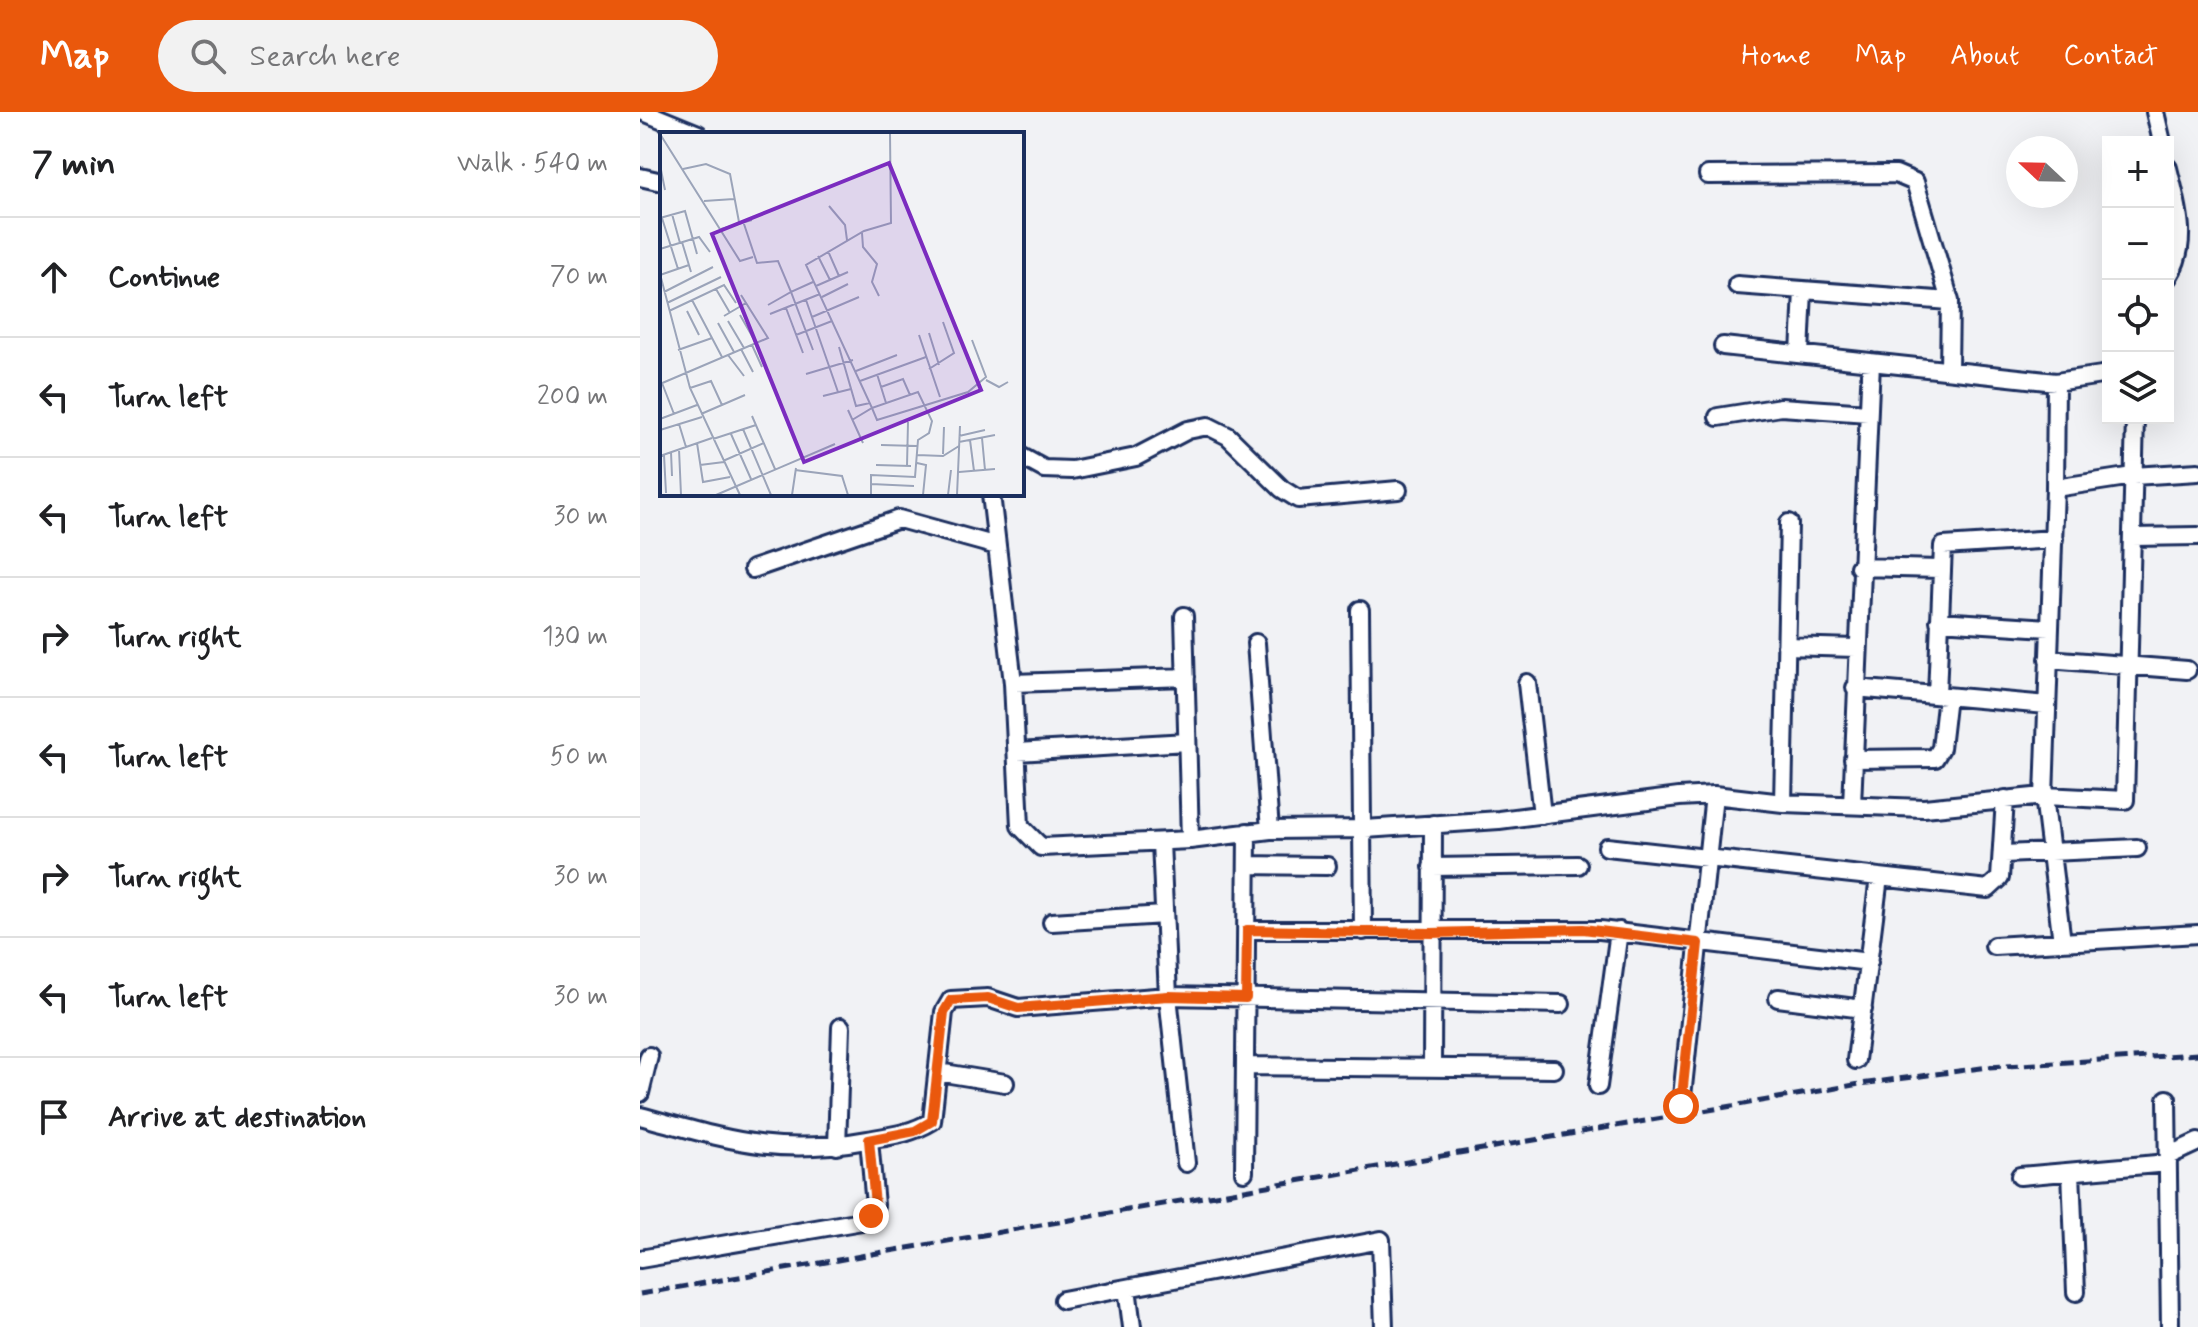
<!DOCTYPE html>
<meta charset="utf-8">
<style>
:root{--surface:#fff;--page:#f2f2f2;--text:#202124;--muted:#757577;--line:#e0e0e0;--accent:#ea580c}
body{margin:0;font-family:Mynerve,sans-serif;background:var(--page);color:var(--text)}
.controls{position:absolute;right:24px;top:24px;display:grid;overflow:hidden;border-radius:0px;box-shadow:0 8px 32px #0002}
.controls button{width:72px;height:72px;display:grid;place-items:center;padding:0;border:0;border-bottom:2px solid var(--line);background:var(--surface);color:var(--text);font:40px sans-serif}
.compass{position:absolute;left:1366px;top:24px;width:72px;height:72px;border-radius:50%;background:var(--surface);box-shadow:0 8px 32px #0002;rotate:292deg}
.stop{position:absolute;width:24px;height:24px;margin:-18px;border:6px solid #ea580c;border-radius:50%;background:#fff}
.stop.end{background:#ea580c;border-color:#fff;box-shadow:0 2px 8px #0008}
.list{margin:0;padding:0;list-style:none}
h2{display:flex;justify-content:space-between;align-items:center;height:104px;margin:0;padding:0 32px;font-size:34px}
h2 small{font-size:26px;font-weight:400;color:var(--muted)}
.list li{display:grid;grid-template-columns:52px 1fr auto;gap:24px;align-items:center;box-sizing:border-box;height:120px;padding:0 32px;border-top:2px solid var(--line)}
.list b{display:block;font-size:30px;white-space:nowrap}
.list em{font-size:26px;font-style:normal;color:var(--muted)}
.icon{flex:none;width:44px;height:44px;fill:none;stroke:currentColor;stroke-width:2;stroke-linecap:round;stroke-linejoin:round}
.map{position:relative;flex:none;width:1558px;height:1215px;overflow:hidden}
header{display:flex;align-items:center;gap:48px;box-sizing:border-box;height:112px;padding:0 40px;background:var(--accent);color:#fff}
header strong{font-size:38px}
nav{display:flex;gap:44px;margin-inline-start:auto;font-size:28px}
.search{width:560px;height:72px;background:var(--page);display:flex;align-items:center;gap:20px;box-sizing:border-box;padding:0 28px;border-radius:44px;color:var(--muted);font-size:30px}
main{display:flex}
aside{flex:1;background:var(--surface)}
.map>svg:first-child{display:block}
</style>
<header>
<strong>Map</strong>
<div class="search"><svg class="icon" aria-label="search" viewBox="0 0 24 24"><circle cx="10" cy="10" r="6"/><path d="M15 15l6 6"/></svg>Search here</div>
<nav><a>Home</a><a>Map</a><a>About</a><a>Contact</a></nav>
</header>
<main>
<aside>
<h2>7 min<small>Walk · 540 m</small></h2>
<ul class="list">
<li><svg class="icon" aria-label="ahead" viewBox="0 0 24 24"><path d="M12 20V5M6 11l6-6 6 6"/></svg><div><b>Continue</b></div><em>70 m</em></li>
<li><svg class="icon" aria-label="left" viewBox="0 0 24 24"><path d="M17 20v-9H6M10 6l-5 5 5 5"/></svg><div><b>Turn left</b></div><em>200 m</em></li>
<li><svg class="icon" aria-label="left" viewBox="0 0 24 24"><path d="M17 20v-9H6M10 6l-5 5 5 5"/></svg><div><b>Turn left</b></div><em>30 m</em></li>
<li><svg class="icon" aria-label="right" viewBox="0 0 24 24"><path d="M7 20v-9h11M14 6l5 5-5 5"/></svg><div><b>Turn right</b></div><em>130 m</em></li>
<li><svg class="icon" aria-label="left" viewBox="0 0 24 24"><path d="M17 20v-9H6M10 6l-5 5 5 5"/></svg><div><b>Turn left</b></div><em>50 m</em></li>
<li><svg class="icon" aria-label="right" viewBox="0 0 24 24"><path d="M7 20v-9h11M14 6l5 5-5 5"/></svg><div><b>Turn right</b></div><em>30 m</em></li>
<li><svg class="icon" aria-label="left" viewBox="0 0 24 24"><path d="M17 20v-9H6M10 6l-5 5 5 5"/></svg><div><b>Turn left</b></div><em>30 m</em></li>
<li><svg class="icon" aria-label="arrive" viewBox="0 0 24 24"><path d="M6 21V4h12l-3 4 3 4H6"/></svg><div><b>Arrive at destination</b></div></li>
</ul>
</aside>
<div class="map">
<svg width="1558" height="1215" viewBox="0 0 1558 1215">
<rect width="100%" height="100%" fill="#f1f2f5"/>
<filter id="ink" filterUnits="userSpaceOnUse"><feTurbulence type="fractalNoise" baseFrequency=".0125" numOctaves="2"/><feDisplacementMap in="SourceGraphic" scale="16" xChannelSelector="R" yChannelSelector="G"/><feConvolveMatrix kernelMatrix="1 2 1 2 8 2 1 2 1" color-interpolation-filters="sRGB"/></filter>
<g filter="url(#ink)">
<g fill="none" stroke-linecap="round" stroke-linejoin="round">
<defs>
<path id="minor" d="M4,0L58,22
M1515,0L1522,30
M1528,56C1537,93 1550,131 1528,165
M1068,63L1256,62L1275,70L1310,189L1309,258
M0,65L22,70
M1097,173L1310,189
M1083,234L1416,270L1468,262
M1160,242L1163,178
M1078,305L1141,295L1228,301
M382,345L404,357L432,358L496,345L548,318L568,314L588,324L642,377L658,387L758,378
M1415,376L1416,270
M351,382L373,571L380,714L401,735L550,728L630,718L725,717L859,708L1039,685L1074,683L1143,691L1284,696L1404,684L1415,376L1493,364L1558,360
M1492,425L1558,424
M1219,455L1300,457
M113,457L259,407L357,434
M720,498L723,819
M544,504L550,728
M1299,509L1409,516
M616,531L630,718
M1146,534L1216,536
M1408,547L1547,558
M373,571L546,565
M887,571L902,703
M1215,576L1407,593
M1297,583L1303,434L1414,427
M377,640L547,630
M1213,647L1295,646L1301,636L1307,584
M1143,691L1149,411
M1212,693L1231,250
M967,735L1348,777L1360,766L1365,687
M1364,742L1497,736
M607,753L687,754
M792,755L938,753
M412,810L524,803
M607,818H960L1229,850
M1422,830L1404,684L1485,688L1495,306
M1354,834L1558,822
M1138,886L1223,897
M1216,948L1239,765
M605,954L914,957
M792,956L793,712
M298,960L365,971
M958,974L979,819
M0,981L9,944
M1527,987L1530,1215
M1041,994L1074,683
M0,1004C87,1027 135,1045 227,1028C250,1024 271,1022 292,1009L304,900L311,888L348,886L378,896L528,884L521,730
M197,1034L201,915
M1528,1044L1558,1030
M546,1051L528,884L921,892
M604,1060L607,720
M1431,1060L1436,1180
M1380,1064L1528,1051
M0,1147L222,1109L231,1104L235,1093L229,1028
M487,1176L492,1215
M423,1188L741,1128L744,1215"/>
</defs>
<use href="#minor" stroke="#1b2f5e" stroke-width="22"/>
<use href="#minor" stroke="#fff" stroke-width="16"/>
<path stroke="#1b2f5e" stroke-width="5" stroke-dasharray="12 6" stroke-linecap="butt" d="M0,1182L1220,972L1349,955L1558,942"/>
</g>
</g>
<g fill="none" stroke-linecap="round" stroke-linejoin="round" filter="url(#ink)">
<path stroke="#ea580c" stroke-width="10" d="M231,1104L235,1093L229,1028L275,1019L292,1009L304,900L311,888L348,886L378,896L528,884L606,886L607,818L792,821L943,817L1058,831L1041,994"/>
</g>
<g transform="translate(20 20)">
<rect width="364" height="364" fill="#f1f2f5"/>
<path fill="none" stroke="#9ba4b9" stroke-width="2" d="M0,2L80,129L93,125M0,33L5,58M23,37L46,32L70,42L79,90M44,69L74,67M169,74L185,93L187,108M12,82L20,111M0,86L25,79L37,122M2,86L18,137M83,89L97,131L118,129L131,160L153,150M61,97L92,88M202,101L203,115L217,132L212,150L219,164M22,110L31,140M0,117L39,105L50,120M168,119L179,144M158,124L170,148M0,142L30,256L80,363M0,143L29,133M156,154L188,140M56,157L70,181M4,160L53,135M162,165L188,152M32,168L62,225M146,168L178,260M7,171L61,145M108,173L131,160L153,218M126,176L143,221M9,179L64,153L76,171M27,179L39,203M110,182L160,162M80,183L96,211M64,184L86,171M152,185L199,165M68,189L84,216M58,191L74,220M269,201L279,233M136,203L172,189M259,203L280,265M92,213L102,235M179,215L196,274L210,271M81,217L93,240M18,218L52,206M68,223L84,244M269,237L294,221L283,190M196,239L237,223M146,242L193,228M217,242L226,271M326,248L339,255L348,250M200,249L266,225M2,251L14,282M0,252L108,206L81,163M221,255L243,247L250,263M30,256L51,249L62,273M163,264L191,257M188,278L203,311M41,282L85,263M92,284L115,337M0,287L37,273M192,288L212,276L217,288L308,260L326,245L312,208M19,292L26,315M83,297L111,363M0,298L42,285M71,302L91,347M299,304L325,298M322,306L325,338M53,307L96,293M310,308L314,339M299,310L335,303M37,311L43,350L70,345M221,313L257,314M19,317L21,363M11,320L12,344M283,322L284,295M4,323L6,361M257,323L283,324L299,314M0,324L52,306M63,329L104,311M257,331L266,333L263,363M40,333L64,330M216,333L251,334M247,334L248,290M135,338L182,344L188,363M299,340L335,337M211,352L254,354M56,363L175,312M132,363L136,336M211,363V343L255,345L258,308L269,301L272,289L258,260L212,276L146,133L204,99L231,91L230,1M288,363L291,338M297,363L300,294"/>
<path fill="#7b2cbf" fill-opacity="0.15" stroke="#7b2cbf" stroke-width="4" d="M229,31L321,258L144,330L52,102Z"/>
<rect width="364" height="364" fill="none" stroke="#1b2f5e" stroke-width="4"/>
</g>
</svg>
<div class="controls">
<button>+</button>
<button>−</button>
<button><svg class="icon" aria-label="locate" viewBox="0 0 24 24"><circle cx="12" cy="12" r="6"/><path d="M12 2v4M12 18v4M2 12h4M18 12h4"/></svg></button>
<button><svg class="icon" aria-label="layers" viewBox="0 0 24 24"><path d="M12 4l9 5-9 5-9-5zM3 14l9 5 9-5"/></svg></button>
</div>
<svg class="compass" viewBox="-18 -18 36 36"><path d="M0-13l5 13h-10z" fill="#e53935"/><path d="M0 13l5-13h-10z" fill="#757577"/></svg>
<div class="stop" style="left:1041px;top:994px"></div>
<div class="stop end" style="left:231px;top:1104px"></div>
</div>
</main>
